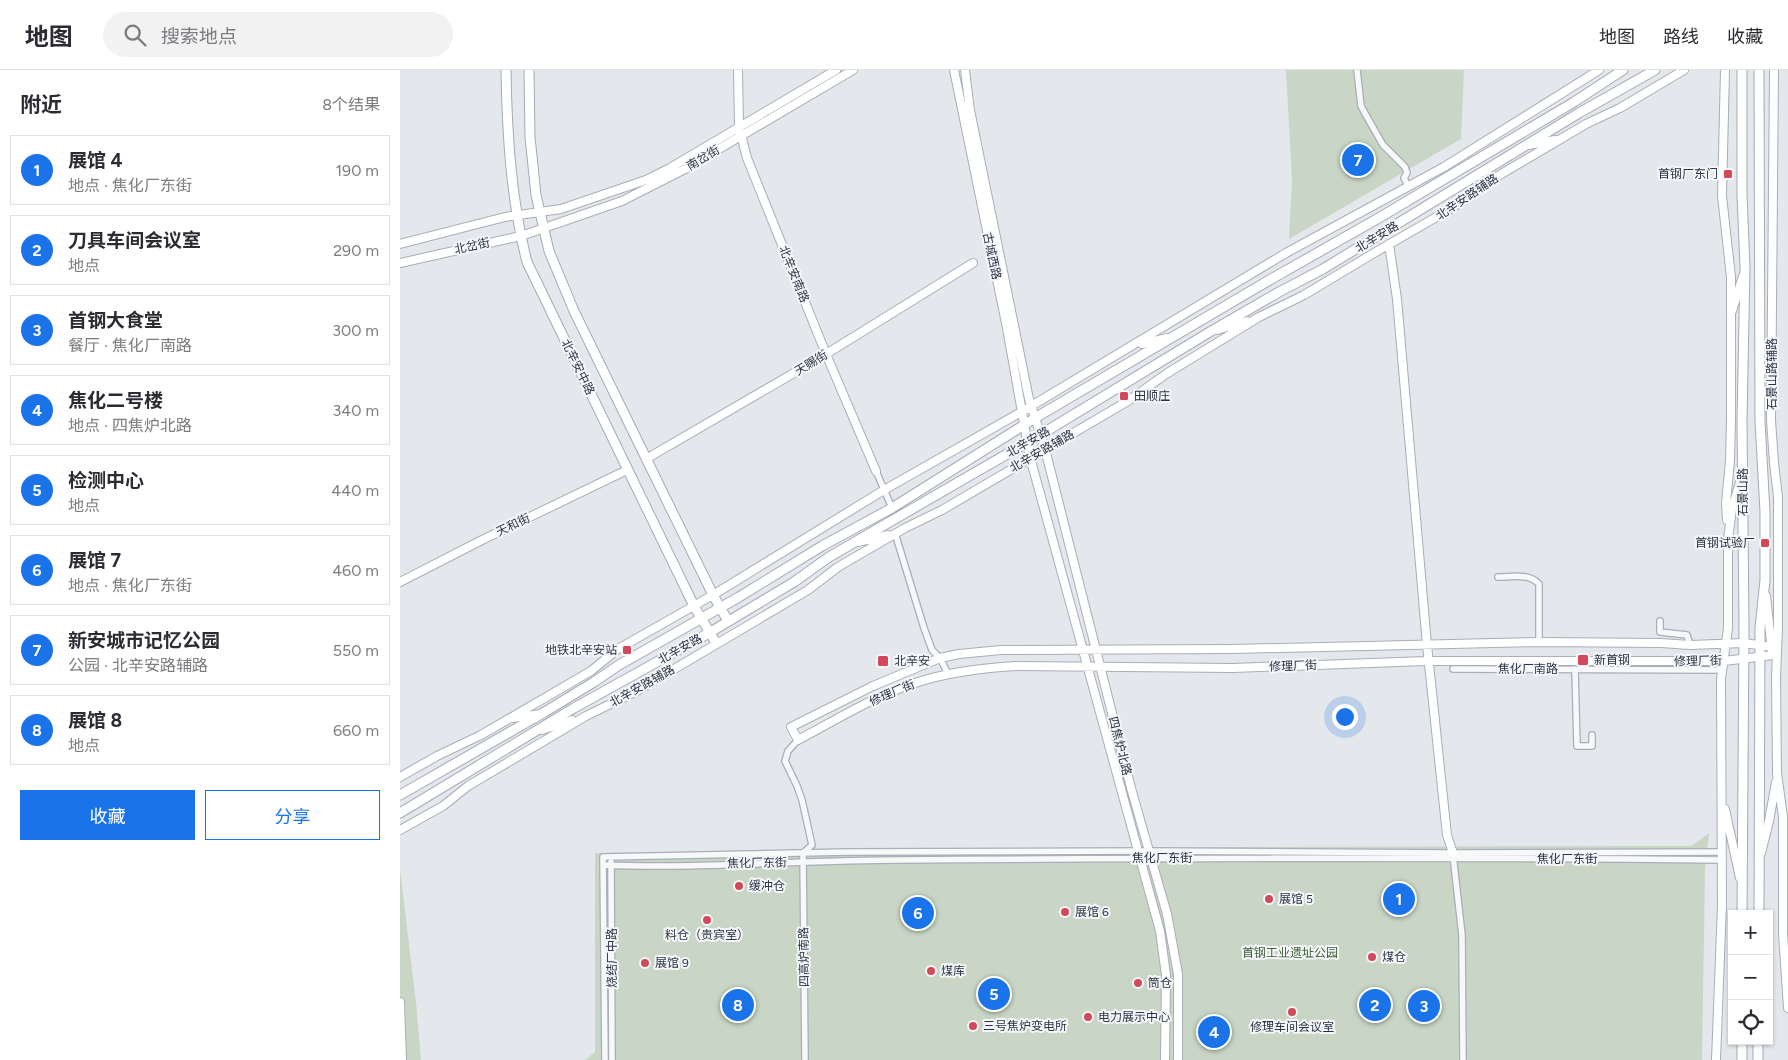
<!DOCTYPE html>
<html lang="zh">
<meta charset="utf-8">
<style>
:root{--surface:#fff;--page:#f2f2f3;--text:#2b2b33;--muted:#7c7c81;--line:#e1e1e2;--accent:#1a73e8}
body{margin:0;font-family:Figtree,"Noto Sans SC",sans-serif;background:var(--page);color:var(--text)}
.controls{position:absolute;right:15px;bottom:15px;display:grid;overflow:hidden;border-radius:0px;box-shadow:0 1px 4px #0004}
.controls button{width:45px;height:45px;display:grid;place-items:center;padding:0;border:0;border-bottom:1px solid var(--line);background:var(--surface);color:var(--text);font:25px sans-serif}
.you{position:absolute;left:944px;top:646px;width:18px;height:18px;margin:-12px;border:4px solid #fff;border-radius:50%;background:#1a73e8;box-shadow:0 0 0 8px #1a73e833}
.badge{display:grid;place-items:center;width:32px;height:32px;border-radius:50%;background:var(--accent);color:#fff;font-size:16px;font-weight:700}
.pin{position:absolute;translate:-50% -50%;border:2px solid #fff;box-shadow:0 1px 5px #0006}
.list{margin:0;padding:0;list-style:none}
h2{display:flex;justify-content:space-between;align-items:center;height:65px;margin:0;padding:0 20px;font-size:21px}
h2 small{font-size:16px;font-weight:400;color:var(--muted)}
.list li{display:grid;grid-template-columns:32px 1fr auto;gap:15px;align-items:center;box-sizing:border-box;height:70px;margin:0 10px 10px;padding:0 10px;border:1px solid var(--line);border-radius:0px}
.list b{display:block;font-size:19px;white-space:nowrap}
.list p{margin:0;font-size:16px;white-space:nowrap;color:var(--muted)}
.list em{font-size:16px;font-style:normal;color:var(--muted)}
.actions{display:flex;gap:10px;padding:15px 20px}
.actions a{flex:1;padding:11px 0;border:1px solid var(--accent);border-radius:0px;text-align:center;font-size:18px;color:var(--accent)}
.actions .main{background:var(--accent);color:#fff}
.icon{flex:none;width:28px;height:28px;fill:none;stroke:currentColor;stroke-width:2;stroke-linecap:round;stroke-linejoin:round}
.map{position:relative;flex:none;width:1388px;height:990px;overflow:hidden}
header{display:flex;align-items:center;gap:30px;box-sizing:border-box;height:70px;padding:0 25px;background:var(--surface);border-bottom:1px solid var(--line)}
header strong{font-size:24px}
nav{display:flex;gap:28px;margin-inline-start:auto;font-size:18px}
.search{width:350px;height:45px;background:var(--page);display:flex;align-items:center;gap:12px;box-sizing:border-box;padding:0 18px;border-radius:28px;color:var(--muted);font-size:19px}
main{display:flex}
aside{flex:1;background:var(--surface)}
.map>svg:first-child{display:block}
</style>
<header>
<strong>地图</strong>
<div class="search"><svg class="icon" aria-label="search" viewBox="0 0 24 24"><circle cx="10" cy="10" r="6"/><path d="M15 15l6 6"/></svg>搜索地点</div>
<nav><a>地图</a><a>路线</a><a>收藏</a></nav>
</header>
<main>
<aside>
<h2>附近<small>8个结果</small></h2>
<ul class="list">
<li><span class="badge">1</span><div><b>展馆 4</b><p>地点 · 焦化厂东街</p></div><em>190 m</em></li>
<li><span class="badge">2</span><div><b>刀具车间会议室</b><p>地点</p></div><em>290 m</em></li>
<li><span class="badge">3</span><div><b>首钢大食堂</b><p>餐厅 · 焦化厂南路</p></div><em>300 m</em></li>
<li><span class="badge">4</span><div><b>焦化二号楼</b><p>地点 · 四焦炉北路</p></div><em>340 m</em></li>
<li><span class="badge">5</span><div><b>检测中心</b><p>地点</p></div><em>440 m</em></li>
<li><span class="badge">6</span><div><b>展馆 7</b><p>地点 · 焦化厂东街</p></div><em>460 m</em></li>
<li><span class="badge">7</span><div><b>新安城市记忆公园</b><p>公园 · 北辛安路辅路</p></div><em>550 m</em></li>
<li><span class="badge">8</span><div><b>展馆 8</b><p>地点</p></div><em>660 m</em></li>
</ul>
<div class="actions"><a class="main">收藏</a><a>分享</a></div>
</aside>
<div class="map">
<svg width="1388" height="990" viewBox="0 0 1388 990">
<rect width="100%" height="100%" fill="#e4e7ec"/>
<path fill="#c9d6c5" d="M886,0H1064L1061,69L889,169L892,111Z
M1309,763L1305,799L1302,990H185L195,982V783L841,777L1292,776Z
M0,800L16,932L21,990H0Z"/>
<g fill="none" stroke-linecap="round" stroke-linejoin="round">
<defs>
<path id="street" d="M957,0L961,36L967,47L983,75L1005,97L1007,103L1004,108L1008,116
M476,401L492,438
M495,463L524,558L532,580L540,588L548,604
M1098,507C1112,507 1129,503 1139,514V572
M1260,551V562L1287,565L1290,575
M1053,599L1323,600
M1175,599L1177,676H1192V665
M398,670L388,681L385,691L397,716L402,730L412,775L403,783L405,990
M1053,785L1062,865L1063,990
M211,792L212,990
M203,795C302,799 402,790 501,790C774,788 1048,787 1321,790
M205,990L203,787L448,782L750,781L1053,783L1322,782"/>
<path id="secondary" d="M338,0L339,57L347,88L426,284L476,401
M554,0L607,258L630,387L760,861L766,905L765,990
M565,0L570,40L629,329L645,379L731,718L767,844L778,904V990
M1325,0L1322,126L1331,207V350L1330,391L1326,433L1327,450
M1374,0L1371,350L1374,393L1378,427V558L1376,608
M1129,75L1155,70
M0,174L105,147L161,139L246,110L270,98L436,0
M989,174L997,229L1027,575L1047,765L1053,783
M0,193L121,166L222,131L285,99L453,0
M1332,241L1343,206
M817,260L847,251
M742,274L767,268
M246,389L418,289L573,193
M458,472L488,465
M0,512L82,470L227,400
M1366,526L1372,581
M1372,577L1344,573L1290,575L1261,573L1139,572L832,579L601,580L559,584L540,588L473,616L391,657L398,670C436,650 474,626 515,613C548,602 581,598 616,596L833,598L1025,591H1324L1373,585
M1376,605L1377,703L1383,747V864L1388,938
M113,648L141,644
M142,660L172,650
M0,707L37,686L81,665L191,601L218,579L313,525L484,420L623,341L886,183L1044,97L1199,0
M1325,739L1340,808
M0,760L43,736L68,716L186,646L237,621L408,520L438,497L505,458L542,440L728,331L766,304L859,247L904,225L974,183L1052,138L1081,116L1186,54L1220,38L1284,0
M1361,783L1369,751L1376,712
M0,932L2,990
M1316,990L1322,835L1321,609L1328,558V469L1332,439L1341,409"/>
<path id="primary" d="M106,0C107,64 111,130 127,192L294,536L316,573
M129,0L130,67L136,125L149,181L174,241L313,525L328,551
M1342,0V125L1345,197L1342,351L1344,558L1342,844
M1359,0L1360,351L1365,442V510L1360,558L1359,844
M0,725L143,643L194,612L219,595L339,527L422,476L492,438L635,348L873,208L977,149L1174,32L1223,0
M0,743L174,638L309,563L394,512L429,487L640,365L808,263L879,222L923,199L1179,43L1255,0
M1342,990V971
M1358,990V971"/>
</defs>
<use href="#street" stroke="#a9aeb7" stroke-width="8"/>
<use href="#secondary" stroke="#a9aeb7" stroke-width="10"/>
<use href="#primary" stroke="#a3abb8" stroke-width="11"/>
<use href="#street" stroke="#f7f8fa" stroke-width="5.5"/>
<use href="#secondary" stroke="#fff" stroke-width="8"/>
<use href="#primary" stroke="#fff" stroke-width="9"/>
</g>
<g fill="#d1495b" stroke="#f4f6f9" stroke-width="2">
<rect x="1323" y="99" width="10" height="10" rx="2.5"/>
<rect x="719" y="321" width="10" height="10" rx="2.5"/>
<rect x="1360" y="468" width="10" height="10" rx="2.5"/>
<rect x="222" y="575" width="10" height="10" rx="2.5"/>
<rect x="1177" y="584" width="12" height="12" rx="2.5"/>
<rect x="477" y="585" width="12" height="12" rx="2.5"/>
<circle cx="339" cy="816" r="5"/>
<circle cx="869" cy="829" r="5"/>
<circle cx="665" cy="842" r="5"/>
<circle cx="307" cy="850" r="5"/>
<circle cx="972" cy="887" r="5"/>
<circle cx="245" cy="893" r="5"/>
<circle cx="531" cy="901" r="5"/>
<circle cx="738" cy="913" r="5"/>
<circle cx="892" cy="942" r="5"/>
<circle cx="688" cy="947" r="5"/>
<circle cx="573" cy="956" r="5"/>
</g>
<g text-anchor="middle" stroke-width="4" stroke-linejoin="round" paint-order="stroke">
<g font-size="12" fill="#2b3445" stroke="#f4f6f9">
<text transform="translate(303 88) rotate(-31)" y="4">南岔街</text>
<text transform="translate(1067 127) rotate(-34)" y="4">北辛安路辅路</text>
<text transform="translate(977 167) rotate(-31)" y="4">北辛安路</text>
<text transform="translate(72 176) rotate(-12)" y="4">北岔街</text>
<text transform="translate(592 186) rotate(78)" y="4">古城西路</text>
<text transform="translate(394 204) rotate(68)" y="4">北辛安南路</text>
<text transform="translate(411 293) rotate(-31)" y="4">天赐街</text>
<text transform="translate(178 297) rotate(64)" y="4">北辛安中路</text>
<text transform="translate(1372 304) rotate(-90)" y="4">石景山路辅路</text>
<text transform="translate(628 372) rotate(-30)" y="4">北辛安路</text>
<text transform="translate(642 381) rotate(-30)" y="4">北辛安路辅路</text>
<text transform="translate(1343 422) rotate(-90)" y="4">石景山路</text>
<text transform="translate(113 455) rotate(-26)" y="4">天和街</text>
<text transform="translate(280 579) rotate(-29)" y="4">北辛安路</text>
<text transform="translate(1298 591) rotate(-1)" y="4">修理厂街</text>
<text transform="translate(893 596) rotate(-2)" y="4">修理厂街</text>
<text x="1128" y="603">焦化厂南路</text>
<text transform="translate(242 616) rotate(-29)" y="4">北辛安路辅路</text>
<text transform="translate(492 623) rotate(-23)" y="4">修理厂街</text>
<text transform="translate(720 676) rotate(76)" y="4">四焦炉北路</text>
<text x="762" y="792">焦化厂东街</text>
<text x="1167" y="793">焦化厂东街</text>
<text transform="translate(357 793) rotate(-1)" y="4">焦化厂东街</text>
<text transform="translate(404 887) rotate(-91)" y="4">四高炉南路</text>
<text transform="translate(212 888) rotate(-90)" y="4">烧结厂中路</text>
</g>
<g font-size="12" fill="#2b3445" stroke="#f4f6f9" text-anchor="start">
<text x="1318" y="108" text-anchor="end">首钢厂东门</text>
<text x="734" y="330">田顺庄</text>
<text x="1355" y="477" text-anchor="end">首钢试验厂</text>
<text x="217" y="584" text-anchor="end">地铁北辛安站</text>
<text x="1194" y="594">新首钢</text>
<text x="494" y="595">北辛安</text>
<text x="349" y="820">缓冲仓</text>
<text x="879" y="833">展馆 5</text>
<text x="675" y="846">展馆 6</text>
<text x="307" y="869" text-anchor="middle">料仓（贵宾室）</text>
<text x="982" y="891">煤仓</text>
<text x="255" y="897">展馆 9</text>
<text x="541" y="905">煤库</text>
<text x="748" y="917">筒仓</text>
<text x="698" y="951">电力展示中心</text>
<text x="583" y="960">三号焦炉变电所</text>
<text x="892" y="961" text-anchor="middle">修理车间会议室</text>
</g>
<g font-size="12" fill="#3f6138" stroke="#f4f6f9">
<text x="890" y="887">首钢工业遗址公园</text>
</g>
</g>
</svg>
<div class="controls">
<button>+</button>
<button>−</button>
<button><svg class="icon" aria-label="locate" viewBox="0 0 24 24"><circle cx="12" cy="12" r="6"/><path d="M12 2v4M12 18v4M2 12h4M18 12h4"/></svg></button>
</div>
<div class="you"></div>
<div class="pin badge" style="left:999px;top:829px">1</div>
<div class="pin badge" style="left:975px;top:935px">2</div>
<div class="pin badge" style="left:1024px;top:936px">3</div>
<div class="pin badge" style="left:814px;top:962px">4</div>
<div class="pin badge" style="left:594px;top:924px">5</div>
<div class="pin badge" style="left:518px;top:843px">6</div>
<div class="pin badge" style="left:958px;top:90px">7</div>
<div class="pin badge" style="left:338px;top:935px">8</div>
</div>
</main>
